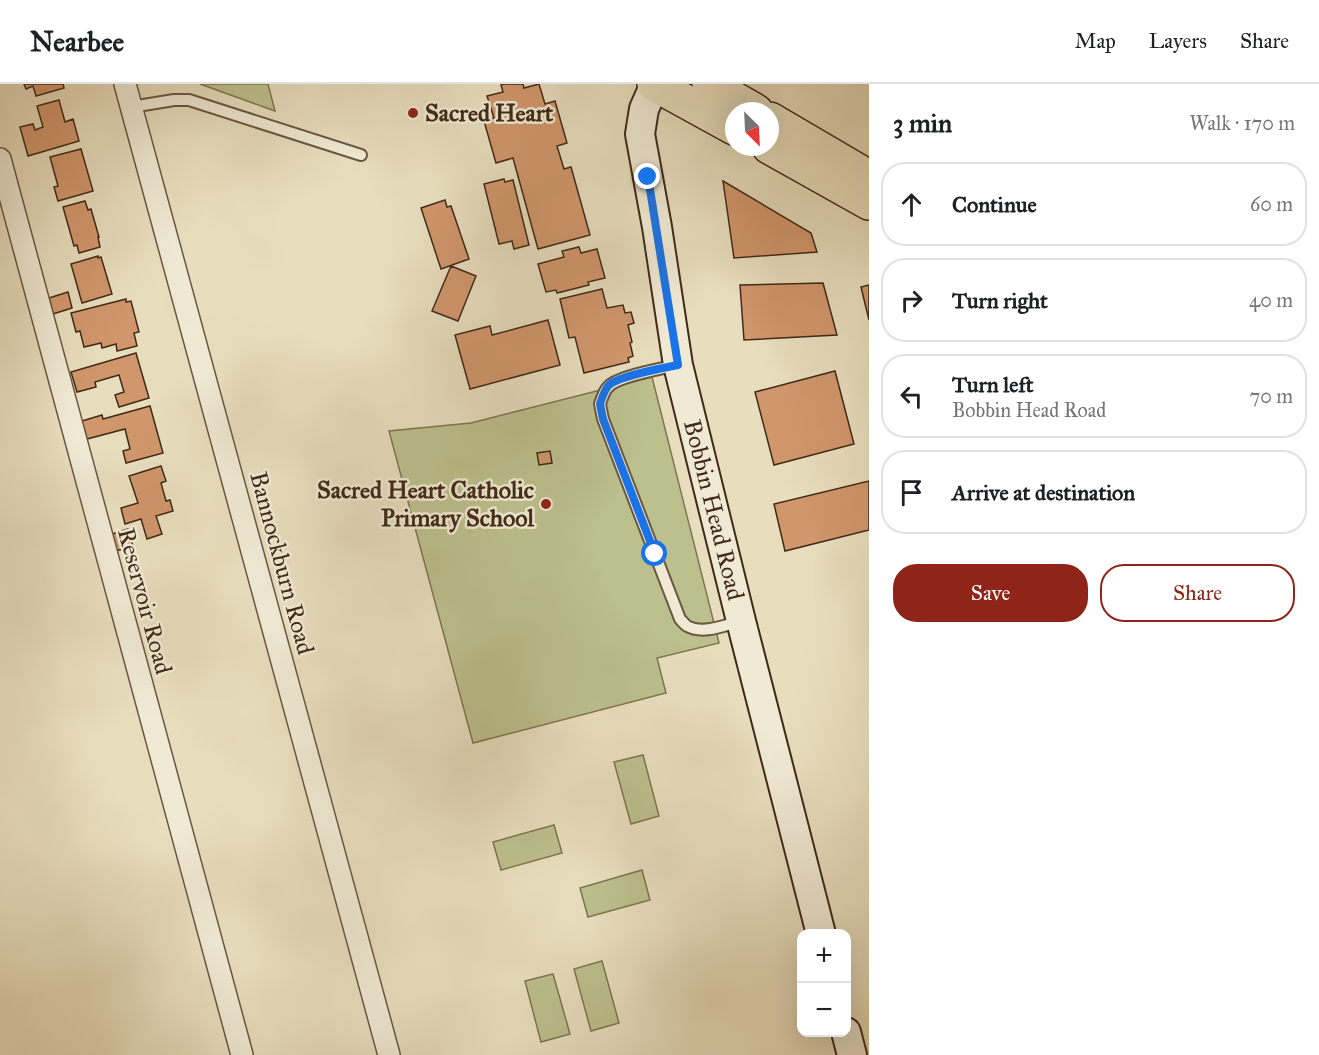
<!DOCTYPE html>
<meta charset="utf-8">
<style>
:root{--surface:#fff;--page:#f6f6f6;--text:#202124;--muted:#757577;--line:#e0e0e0;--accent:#8f2418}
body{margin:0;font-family:"IM FELL Great Primer",serif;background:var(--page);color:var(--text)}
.controls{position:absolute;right:18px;bottom:18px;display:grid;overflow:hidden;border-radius:12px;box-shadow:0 6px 24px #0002}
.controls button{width:54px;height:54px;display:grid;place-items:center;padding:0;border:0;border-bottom:2px solid var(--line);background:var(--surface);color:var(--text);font:30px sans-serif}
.compass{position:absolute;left:725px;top:18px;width:54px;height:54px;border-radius:50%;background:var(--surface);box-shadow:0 6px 24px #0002;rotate:156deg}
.stop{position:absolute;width:18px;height:18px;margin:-14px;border:4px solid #1a73e8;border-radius:50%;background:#fff}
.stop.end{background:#1a73e8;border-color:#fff;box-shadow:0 2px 6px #0008}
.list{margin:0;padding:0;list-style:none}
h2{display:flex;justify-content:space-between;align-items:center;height:78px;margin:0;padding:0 24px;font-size:26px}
h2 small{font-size:20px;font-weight:400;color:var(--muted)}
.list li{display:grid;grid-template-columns:39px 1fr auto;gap:18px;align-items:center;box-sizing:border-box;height:84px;margin:0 12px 12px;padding:0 12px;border:2px solid var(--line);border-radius:24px}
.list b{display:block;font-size:22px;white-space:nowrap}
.list p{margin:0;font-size:20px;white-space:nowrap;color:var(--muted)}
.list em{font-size:20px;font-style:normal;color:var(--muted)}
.actions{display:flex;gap:12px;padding:18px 24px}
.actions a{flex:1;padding:14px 0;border:2px solid var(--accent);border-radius:24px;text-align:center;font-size:21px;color:var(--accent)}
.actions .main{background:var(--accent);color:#fff}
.icon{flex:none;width:33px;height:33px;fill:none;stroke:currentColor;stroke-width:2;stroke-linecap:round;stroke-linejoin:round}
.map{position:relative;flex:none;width:869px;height:971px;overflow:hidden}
header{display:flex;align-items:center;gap:36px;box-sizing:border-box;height:84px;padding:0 30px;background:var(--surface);border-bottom:2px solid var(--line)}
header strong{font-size:28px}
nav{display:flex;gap:33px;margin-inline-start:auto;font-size:21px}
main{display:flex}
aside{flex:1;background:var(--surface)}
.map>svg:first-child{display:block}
</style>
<header>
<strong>Nearbee</strong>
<nav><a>Map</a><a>Layers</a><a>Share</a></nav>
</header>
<main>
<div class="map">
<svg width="869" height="971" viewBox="0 0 869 971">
<rect width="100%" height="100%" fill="#e8debe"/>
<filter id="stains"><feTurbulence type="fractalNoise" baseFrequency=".00333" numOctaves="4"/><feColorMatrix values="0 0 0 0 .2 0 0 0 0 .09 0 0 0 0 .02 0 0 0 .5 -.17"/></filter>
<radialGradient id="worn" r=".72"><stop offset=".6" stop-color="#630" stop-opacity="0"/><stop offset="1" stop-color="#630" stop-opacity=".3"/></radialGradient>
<path fill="#bcc08d" stroke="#7e7552" stroke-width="1.5" d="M200,0H268L275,27Z
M652,293L719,559L657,574L666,609L473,659L389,347L471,339Z
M643,671L659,732L631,740L614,678Z
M554,741L562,769L501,786L493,758Z
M642,786L650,816L588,833L580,804Z
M602,877L619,939L591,947L574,885Z
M553,890L570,950L541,958L525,897Z"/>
<path fill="#d0966c" stroke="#402a18" stroke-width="1.5" d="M24,0H63L64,4L36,12L33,2L26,5Z
M504,0H523L524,4L539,0L545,20L555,17L567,59L557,62L564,85L571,83L590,151L538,165L513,74L496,79L484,37L494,34L487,12L503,8L501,1Z
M59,16L65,38L73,35L79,57L28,72L20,43L33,40L35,46L43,43L37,22Z
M81,65L93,107L58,117L54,103L58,102L50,73Z
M504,95L505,98L513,96L529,161L514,165L512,157L499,160L484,100Z
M723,97L811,149L817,168L734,174Z
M445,116L447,123L451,122L469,175L441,185L421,124Z
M85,117L88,126L91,125L99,153H98L100,163L79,169L77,161L74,162L63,123Z
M579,163L581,169L597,165L605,194L588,198L589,201L557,209L556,206L546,208L538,180L564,173L562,167Z
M98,172V174L101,173L112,210L82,219L71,180Z
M451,182L476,192L458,237L432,227Z
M823,199L837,251L744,256L740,201Z
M869,201V236L861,203Z
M602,205L607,224L623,221L625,229L631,228L634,239L628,241L632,258L630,259L633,272L628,274L629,278L584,289L575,253L569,254L560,215Z
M68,208L72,224L53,230L49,214Z
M126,215V218L131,217L139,248L134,249L137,262L117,267L116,260L102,264L101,259L84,263L80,247L76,248L71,229Z
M548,236L560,281L470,305L455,251L490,242L492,251Z
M136,269L149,314L119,323L115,311L124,308L119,291L95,298L96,303L77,308L71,288Z
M835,287L854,360L774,381L755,308Z
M150,322L163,369L126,379L123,367L130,365L125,345L87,355L82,337L102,331L103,335Z
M550,367L552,379L539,381L537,369Z
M161,382L166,397L161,399L166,417L170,416L173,427L156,432L162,450L147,455L141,435L125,440L121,424L138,419L129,392Z
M869,397V446L785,467L774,420Z
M128,445L133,462L116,467L112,450Z"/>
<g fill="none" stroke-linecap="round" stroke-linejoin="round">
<defs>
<path id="service" d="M131,23L174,16H189L361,71
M677,281C662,285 617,292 608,303C604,307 602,314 600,320L603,335L680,535C682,537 684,540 687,542C703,551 725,541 741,537"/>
<path id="minor" d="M125,0L389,971
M0,75L242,971"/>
<path id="secondary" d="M655,0L644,25L640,50L657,143L678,281L741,537L821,850
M846,948L852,971"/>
<path id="trunk" d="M654,0L734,44
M709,0L756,27
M770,35L869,93
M769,63L869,119"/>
</defs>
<use href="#service" stroke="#6a5742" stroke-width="14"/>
<use href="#minor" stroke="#6a5742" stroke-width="24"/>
<use href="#secondary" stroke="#402a18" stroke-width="32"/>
<use href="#trunk" stroke="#402a18" stroke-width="36"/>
<use href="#service" stroke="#f0ead5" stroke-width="10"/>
<use href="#minor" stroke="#f0ead5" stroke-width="21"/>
<use href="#secondary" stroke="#f0ead5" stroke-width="28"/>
<use href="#trunk" stroke="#e8debe" stroke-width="33"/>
</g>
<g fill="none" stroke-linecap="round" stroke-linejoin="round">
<path stroke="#1a73e8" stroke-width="8" d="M648,93L678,281C664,284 617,292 608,302C604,307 602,314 600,320L603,335L655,470"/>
</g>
<g fill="#8f2418" stroke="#f0ead5" stroke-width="2">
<circle cx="413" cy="29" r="6"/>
<circle cx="546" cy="420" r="6"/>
</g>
<g text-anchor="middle" stroke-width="5" stroke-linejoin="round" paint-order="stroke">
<g font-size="24" font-weight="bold" fill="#402a18" stroke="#f0ead5" text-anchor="start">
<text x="425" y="37">Sacred Heart</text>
<text x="534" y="414" text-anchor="end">Sacred Heart Catholic<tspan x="534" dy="28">Primary School</tspan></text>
</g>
<g font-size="24" fill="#402a18" stroke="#f0ead5">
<text transform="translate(714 426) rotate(76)" y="8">Bobbin Head Road</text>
<text transform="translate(282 479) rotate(75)" y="8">Bannockburn Road</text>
<text transform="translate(145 517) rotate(75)" y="8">Reservoir Road</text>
</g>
</g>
<rect width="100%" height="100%" filter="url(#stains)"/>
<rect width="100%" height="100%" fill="url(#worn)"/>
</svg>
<div class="controls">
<button>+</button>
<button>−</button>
</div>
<svg class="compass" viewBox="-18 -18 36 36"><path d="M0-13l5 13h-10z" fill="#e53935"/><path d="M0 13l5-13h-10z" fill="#757577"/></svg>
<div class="stop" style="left:655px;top:470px"></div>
<div class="stop end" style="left:648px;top:93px"></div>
</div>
<aside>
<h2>3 min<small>Walk · 170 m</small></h2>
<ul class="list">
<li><svg class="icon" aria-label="ahead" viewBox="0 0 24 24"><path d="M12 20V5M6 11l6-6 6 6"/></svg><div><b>Continue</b></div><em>60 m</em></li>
<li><svg class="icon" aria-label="right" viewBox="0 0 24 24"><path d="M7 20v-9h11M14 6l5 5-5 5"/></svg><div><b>Turn right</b></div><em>40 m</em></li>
<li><svg class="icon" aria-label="left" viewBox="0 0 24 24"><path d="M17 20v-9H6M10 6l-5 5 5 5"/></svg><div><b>Turn left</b><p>Bobbin Head Road</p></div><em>70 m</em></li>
<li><svg class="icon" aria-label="arrive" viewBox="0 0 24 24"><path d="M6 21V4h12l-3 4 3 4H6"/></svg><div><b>Arrive at destination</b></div></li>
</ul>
<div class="actions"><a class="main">Save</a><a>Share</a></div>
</aside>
</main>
